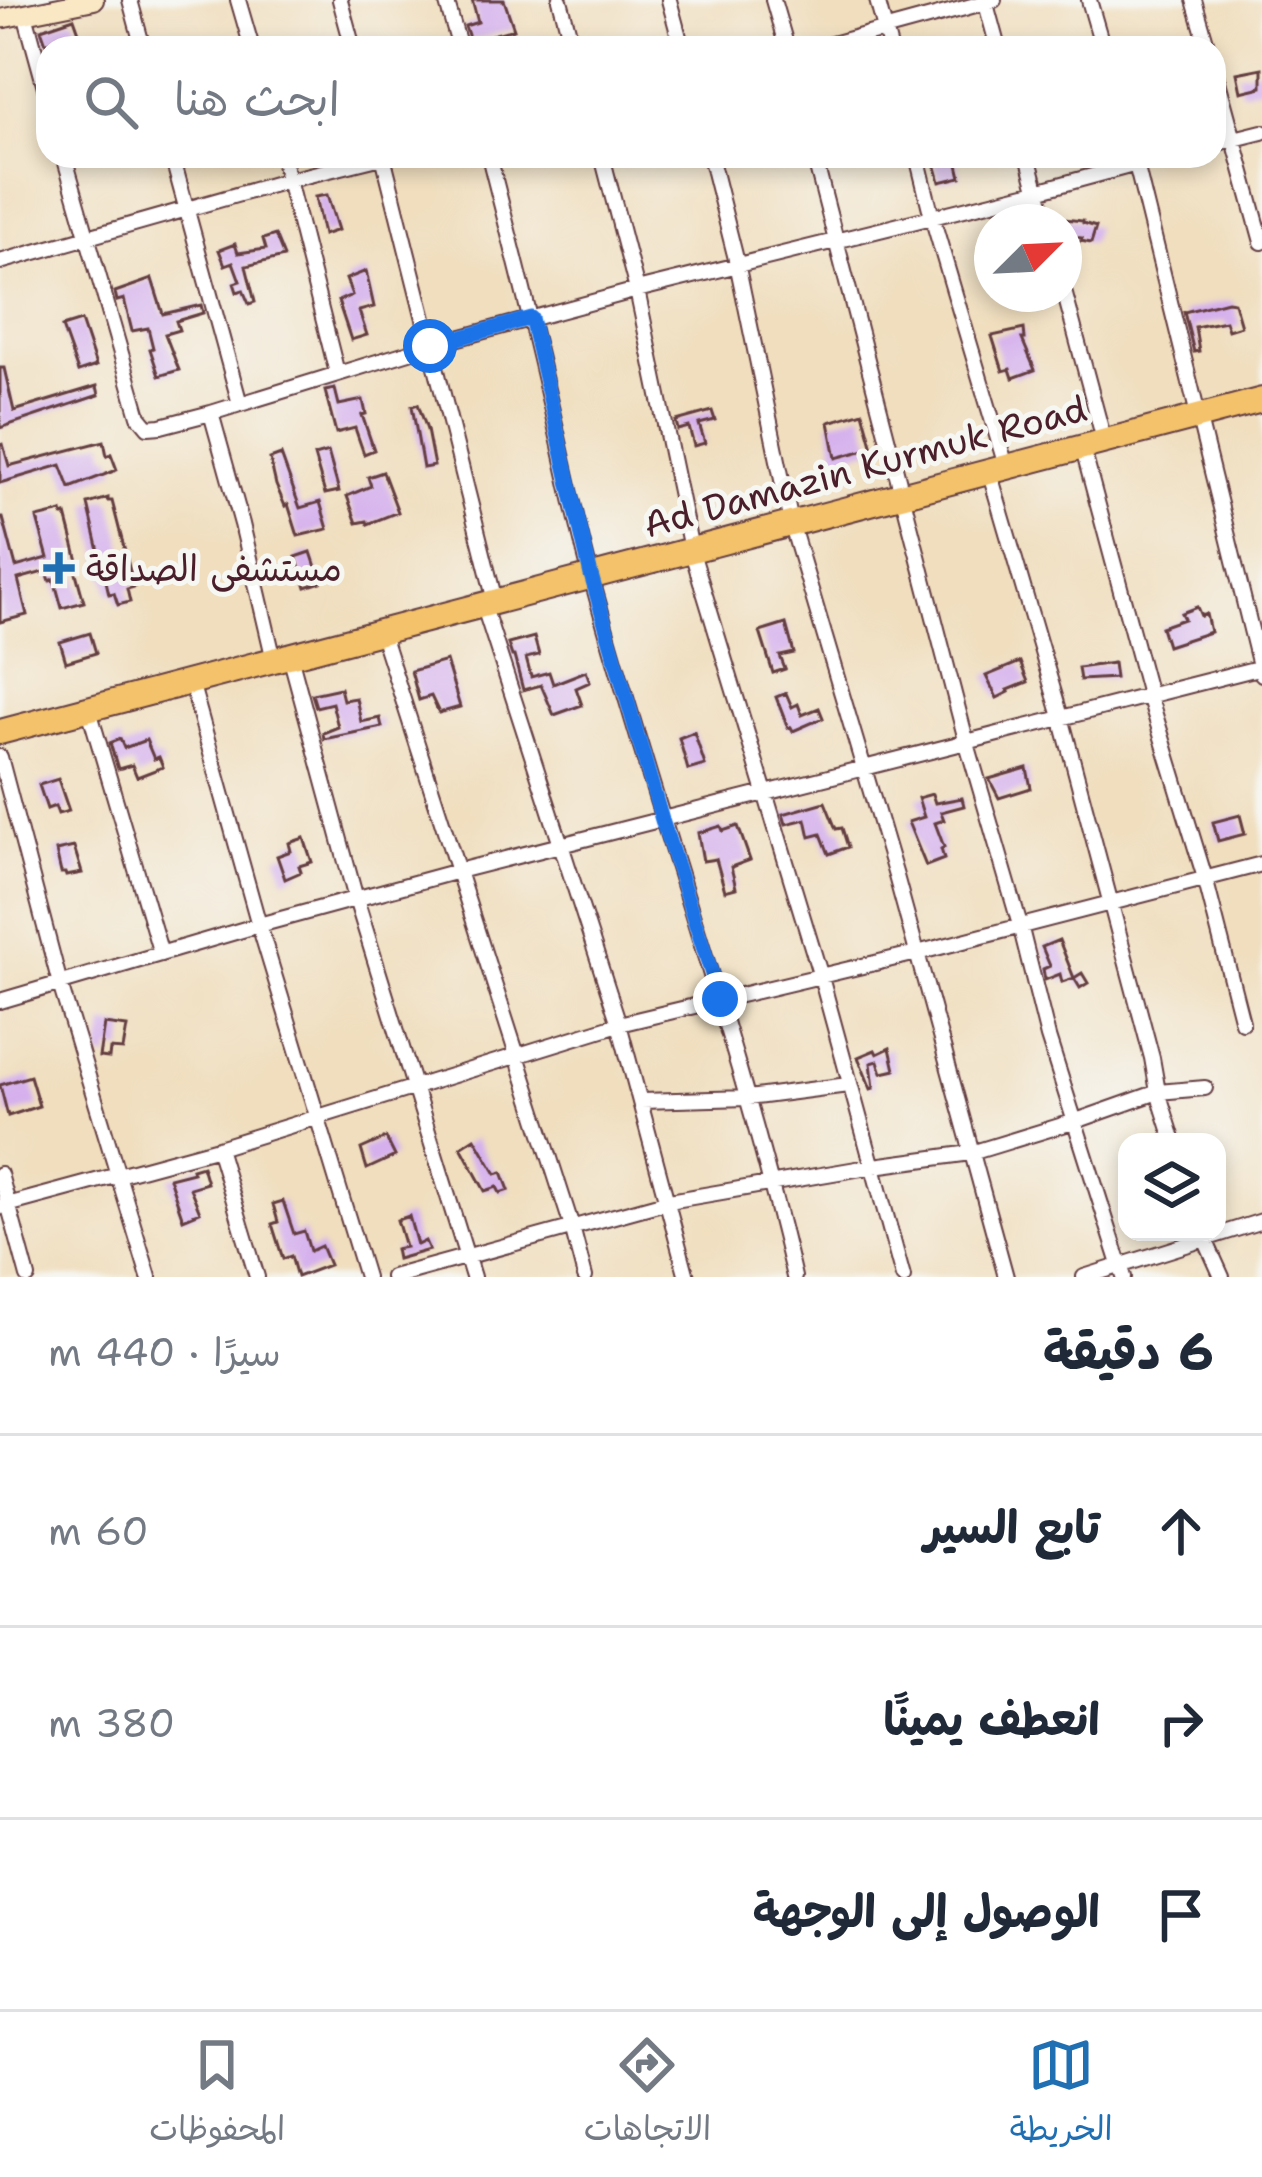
<!DOCTYPE html>
<html lang="ar">
<meta charset="utf-8">
<style>
:root{--surface:#fff;--page:#f6f6f7;--text:#1f2937;--muted:#747a83;--line:#e0e1e3;--accent:#1f6fb2}
body{margin:0;font-family:"Shantell Sans","Playpen Sans Arabic",sans-serif;background:var(--page);color:var(--text);direction:rtl}
.controls{position:absolute;right:36px;bottom:36px;display:grid;overflow:hidden;border-radius:24px;box-shadow:0 6px 18px #0003}
.controls button{width:108px;height:108px;display:grid;place-items:center;padding:0;border:0;border-bottom:3px solid var(--line);background:var(--surface);color:var(--text);font:60px sans-serif}
.compass{position:absolute;left:974px;top:204px;width:108px;height:108px;border-radius:50%;background:var(--surface);box-shadow:0 6px 18px #0003;rotate:66deg}
.stop{position:absolute;width:36px;height:36px;margin:-27px;border:9px solid #1a73e8;border-radius:50%;background:#fff}
.stop.end{background:#1a73e8;border-color:#fff;box-shadow:0 3px 12px #0008}
.list{margin:0;padding:0;list-style:none}
h2{display:flex;justify-content:space-between;align-items:center;height:156px;margin:0;padding:0 48px;font-size:51px}
h2 small{font-size:39px;font-weight:400;color:var(--muted)}
.list li{display:grid;grid-template-columns:78px 1fr auto;gap:36px;align-items:center;box-sizing:border-box;height:192px;padding:0 48px;border-top:3px solid var(--line)}
.list b{display:block;font-size:45px;white-space:nowrap}
.list em{font-size:39px;font-style:normal;color:var(--muted)}
.icon{flex:none;width:66px;height:66px;fill:none;stroke:currentColor;stroke-width:2;stroke-linecap:round;stroke-linejoin:round}
.map{position:relative;flex:none;width:1262px;height:1277px;overflow:hidden;direction:ltr}
.search{position:absolute;background:var(--surface);box-shadow:0 6px 18px #0003;left:36px;right:36px;top:36px;height:132px;display:flex;align-items:center;gap:30px;box-sizing:border-box;padding:0 42px;border-radius:36px;color:var(--muted);font-size:45px}
.sheet{height:732px;background:var(--surface)}
nav{display:flex;justify-content:space-around;align-items:center;box-sizing:border-box;height:168px;border-top:3px solid var(--line);background:var(--surface);font-size:33px;color:var(--muted)}
nav a{display:grid;justify-items:center;gap:6px}
nav .on{color:var(--accent)}
.map>svg:first-child{display:block}
</style>
<div class="map">
<svg width="1262" height="1277" viewBox="0 0 1262 1277">
<rect width="100%" height="100%" fill="#f6f6f2"/>
<filter id="ink" filterUnits="userSpaceOnUse"><feTurbulence type="fractalNoise" baseFrequency=".00833" numOctaves="2"/><feDisplacementMap in="SourceGraphic" scale="24" xChannelSelector="R" yChannelSelector="G"/><feConvolveMatrix kernelMatrix="1 2 1 2 8 2 1 2 1" color-interpolation-filters="sRGB"/></filter>
<filter id="wash" filterUnits="userSpaceOnUse"><feTurbulence type="fractalNoise" baseFrequency=".004" numOctaves="4" result="noise"/><feDisplacementMap in="SourceGraphic" scale="48" xChannelSelector="R" yChannelSelector="G"/><feGaussianBlur stdDeviation="2.7" result="paint"/><feColorMatrix in="noise" values="0 0 0 0 0 0 0 0 0 0 0 0 0 0 0 0 0 1.4 0 .05"/><feComposite in="paint" operator="in"/></filter>
<g filter="url(#wash)">
<rect width="100%" height="100%" fill="#f0debe"/>
<g id="blocks">
<path fill="#d5b0ed" d="M472,0H504L514,29L470,41L465,26L478,22Z
M74,18L79,32L46,43L41,29Z
M1262,68V87L1241,92L1237,73Z
M933,156H956L961,177L940,182Z
M327,195L338,230L323,235L315,197Z
M1064,219L1083,221V223L1096,227L1091,243L1081,241L1082,238L1064,236Z
M275,235L284,257L246,266L255,302L249,304L243,290L237,292L234,283L240,281L233,262L225,265L219,250L235,244L238,253L266,249L263,239Z
M366,271L374,307L359,311L367,335L351,340L338,301L352,295L346,279Z
M152,279L163,314L201,305L203,313L176,321L179,330L165,334L179,370L159,376L150,349L153,348L148,328L132,331L124,299L117,301L115,292Z
M1227,301L1234,302L1241,326L1228,330L1225,321L1195,327L1199,351L1194,352L1184,312Z
M81,321L96,366L78,372L62,327Z
M1024,329L1025,339H1022L1035,370L1013,378L1010,369L1003,371L992,336Z
M0,368H4L14,411L97,386L99,395L0,428Z
M335,389L339,405L363,400L366,414L362,415L374,450L364,454L355,428L336,433L325,391Z
M418,404L427,430L434,466L423,468L412,406Z
M712,411L715,420L699,424L705,443L694,446L689,427L678,430L676,421Z
M863,412L873,448L836,458L829,422Z
M104,441L107,456L111,454L117,470L70,488L61,465L0,483V445L3,444L9,466Z
M328,452L339,491L325,494L314,456Z
M281,455L300,508L320,502L328,529L298,536L288,504L285,506L276,485L270,459Z
M383,472L398,512L368,524L367,521L357,523L347,496L371,486L368,477Z
M108,498V501H112L134,587L127,589L130,602L118,605L114,593L109,594L88,504Z
M62,512L63,516L66,515L79,565L74,566L84,602L62,608L54,579L50,581L47,571L18,579L27,615L0,622V518H3L16,567L48,558L37,518Z
M311,552L321,582L306,587L296,557Z
M1197,607L1201,616L1206,614L1210,632L1167,646L1161,627L1184,619L1181,613Z
M786,624L794,653L780,656L785,669L773,673L760,632Z
M90,633L96,653L66,662L60,642Z
M534,637L539,655L526,658L531,677L549,672L553,684L586,671L590,682L576,688L582,705L554,715L541,685L523,690L514,656H512L508,644Z
M446,661L460,707L439,713L431,696L419,700L411,671Z
M1020,662L1028,682L1008,690L1009,692L997,698L986,676Z
M1113,663L1115,678L1080,680L1078,668Z
M340,688L343,700L356,698L361,722L380,718L382,727L324,739L323,733L338,727L332,703L316,707L312,694Z
M786,693L792,707L798,704L802,715L819,708L823,718L793,731L791,727L788,728L776,697Z
M694,732L705,765L688,770L679,738Z
M120,739L124,748L146,740L154,759L159,757L163,767L137,777L132,765L118,769L110,743Z
M1027,768L1031,788L999,798L989,779Z
M58,779L69,811L58,814L55,806L47,809L39,785Z
M932,794L935,803L962,798L964,806L941,812L944,820L935,823L944,847L941,849L944,859L926,866L908,822L924,817L918,798Z
M825,802L836,829L842,828L848,847L829,854L821,834L810,837L806,819L786,824L783,814Z
M1240,815L1245,834L1218,841L1213,822Z
M721,826L723,831L738,826L750,860L731,867L736,888L725,891L716,859L703,861L698,833Z
M304,838L312,862L299,866L301,872L285,879L277,856L291,851L289,843Z
M74,847L82,873L66,876L65,873H61L56,851Z
M1059,940L1074,978L1082,973L1088,983L1080,988L1074,978L1062,982L1060,974L1045,980L1043,969L1050,966L1042,947Z
M104,1024L127,1027L123,1050L110,1049L109,1058L99,1057Z
M890,1048L895,1070L882,1073L878,1061L871,1063L874,1088L871,1089L858,1057L875,1050L877,1054Z
M30,1076L39,1106L8,1116L0,1085Z
M386,1138L395,1156L367,1169L361,1149Z
M475,1138L496,1174L502,1172L509,1190L500,1193L497,1187L485,1191L461,1147Z
M202,1166L207,1183L190,1188L200,1212L183,1219L169,1178L193,1172L192,1169Z
M283,1201L294,1234L304,1231L310,1251L321,1246L329,1265L297,1277L291,1256L283,1259L272,1224L278,1222L273,1204Z
M409,1216L417,1245L425,1241L429,1250L397,1259L395,1249L405,1247L397,1220Z"/>
</g>
</g>
<g filter="url(#ink)">
<use href="#blocks" fill-opacity="0" stroke="#633c41" stroke-width="3"/>
<g fill="none" stroke-linecap="round" stroke-linejoin="round">
<defs>
<path id="street" d="M130,0L143,48
M238,0L252,48
M340,0L353,48
M446,0L460,48
M560,0L573,48
M669,0L682,48
M773,0L787,48
M877,0L890,48
M985,0L998,48
M1089,0L1103,48
M1194,0L1208,48
M25,14L48,98
M817,48L994,0
M1214,67L1262,242
M1214,144L1262,132
M64,156L139,416L148,427L161,426L211,413L242,524L274,660
M172,156L240,404
M282,156L337,373
M383,156L495,601
M489,156C509,235 530,314 548,394C563,456 575,518 592,580C656,813 739,1041 794,1277
M602,156L637,290L691,549L821,977L903,1277
M710,156L737,263L791,523L896,876L1006,1277
M814,156L966,740L1020,925L1048,1037L1124,1277
M917,156L932,217L1006,466
M1028,156L1046,222
M1134,156L1262,674
M0,262L289,180L386,156
M1064,291L1104,440
M211,413L429,346L637,290L1037,191L1166,156
M1082,446L1149,695L1205,878L1242,1022
M989,471L1061,717L1152,1058L1158,1092L1174,1142
M483,604L619,1024L687,1277
M381,631L572,1227L585,1277
M290,656L356,899L473,1277
M191,682L259,925L366,1277
M89,710L161,954
M0,757L60,984L149,1277
M0,1001L259,925L458,871L1262,667
M641,1101L748,1098L848,1085
M218,1148L257,1277
M0,1174L28,1277
M0,1207L218,1148L619,1024L917,953L1262,864
M1204,1237L1222,1277
M392,1277L669,1201L874,1166L971,1153L1076,1121L1158,1092L1205,1088
M1084,1277L1262,1221"/>
<path id="secondary" d="M0,19L94,0"/>
<path id="highway" d="M0,732L1262,400"/>
</defs>
<use href="#street" stroke="#633c41" stroke-width="18"/>
<use href="#secondary" stroke="#633c41" stroke-width="22"/>
<use href="#highway" stroke="#633c41" stroke-width="28"/>
<use href="#street" stroke="#fff" stroke-width="14"/>
<use href="#secondary" stroke="#fae7c3" stroke-width="18"/>
<use href="#highway" stroke="#f3c26a" stroke-width="24"/>
</g>
</g>
<g fill="none" stroke-linecap="round" stroke-linejoin="round" filter="url(#ink)">
<path stroke="#1a73e8" stroke-width="15" d="M430,346L531,318L591,575L662,820L720,999"/>
</g>
<path fill="#1f6fb2" stroke="#f6f6f2" stroke-width="4.5" d="M53 550h12v12h12v12h-12v12h-12v-12h-12v-12h12z"/>
<g text-anchor="middle" stroke-width="10" stroke-linejoin="round" paint-order="stroke">
<g font-size="36" fill="#4a1f2b" stroke="#f6f6f2">
<text transform="translate(865 466) rotate(-15)" y="13">Ad Damazin Kurmuk Road</text>
</g>
<g font-size="36" fill="#4a1f2b" stroke="#f6f6f2" text-anchor="start">
<text x="86" y="581">مستشفى الصداقة</text>
</g>
</g>
</svg>
<div class="controls">
<button><svg class="icon" aria-label="layers" viewBox="0 0 24 24"><path d="M12 4l9 5-9 5-9-5zM3 14l9 5 9-5"/></svg></button>
</div>
<svg class="compass" viewBox="-18 -18 36 36"><path d="M0-13l5 13h-10z" fill="#e53935"/><path d="M0 13l5-13h-10z" fill="#747a83"/></svg>
<div class="stop" style="left:430px;top:346px"></div>
<div class="stop end" style="left:720px;top:999px"></div>
<div class="search"><svg class="icon" aria-label="search" viewBox="0 0 24 24"><circle cx="10" cy="10" r="6"/><path d="M15 15l6 6"/></svg>ابحث هنا</div>
</div>
<section class="sheet">
<h2>6 دقيقة<small>سيرًا · 440 m</small></h2>
<ul class="list">
<li><svg class="icon" aria-label="ahead" viewBox="0 0 24 24"><path d="M12 20V5M6 11l6-6 6 6"/></svg><div><b>تابع السير</b></div><em>60 m</em></li>
<li><svg class="icon" aria-label="right" viewBox="0 0 24 24"><path d="M7 20v-9h11M14 6l5 5-5 5"/></svg><div><b>انعطف يمينًا</b></div><em>380 m</em></li>
<li><svg class="icon" aria-label="arrive" viewBox="0 0 24 24"><path d="M6 21V4h12l-3 4 3 4H6"/></svg><div><b>الوصول إلى الوجهة</b></div></li>
</ul>
</section>
<nav>
<a class="on"><svg class="icon" aria-label="map" viewBox="0 0 24 24"><path d="M3 6l6-2 6 2 6-2v14l-6 2-6-2-6 2zM9 4v14M15 6v14"/></svg>الخريطة</a>
<a><svg class="icon" aria-label="directions" viewBox="0 0 24 24"><path d="M12 3l9 9-9 9-9-9zM9 14v-3h6M13 9l2 2-2 2"/></svg>الاتجاهات</a>
<a><svg class="icon" aria-label="saved" viewBox="0 0 24 24"><path d="M7 4h10v16l-5-4-5 4z"/></svg>المحفوظات</a>
</nav>
